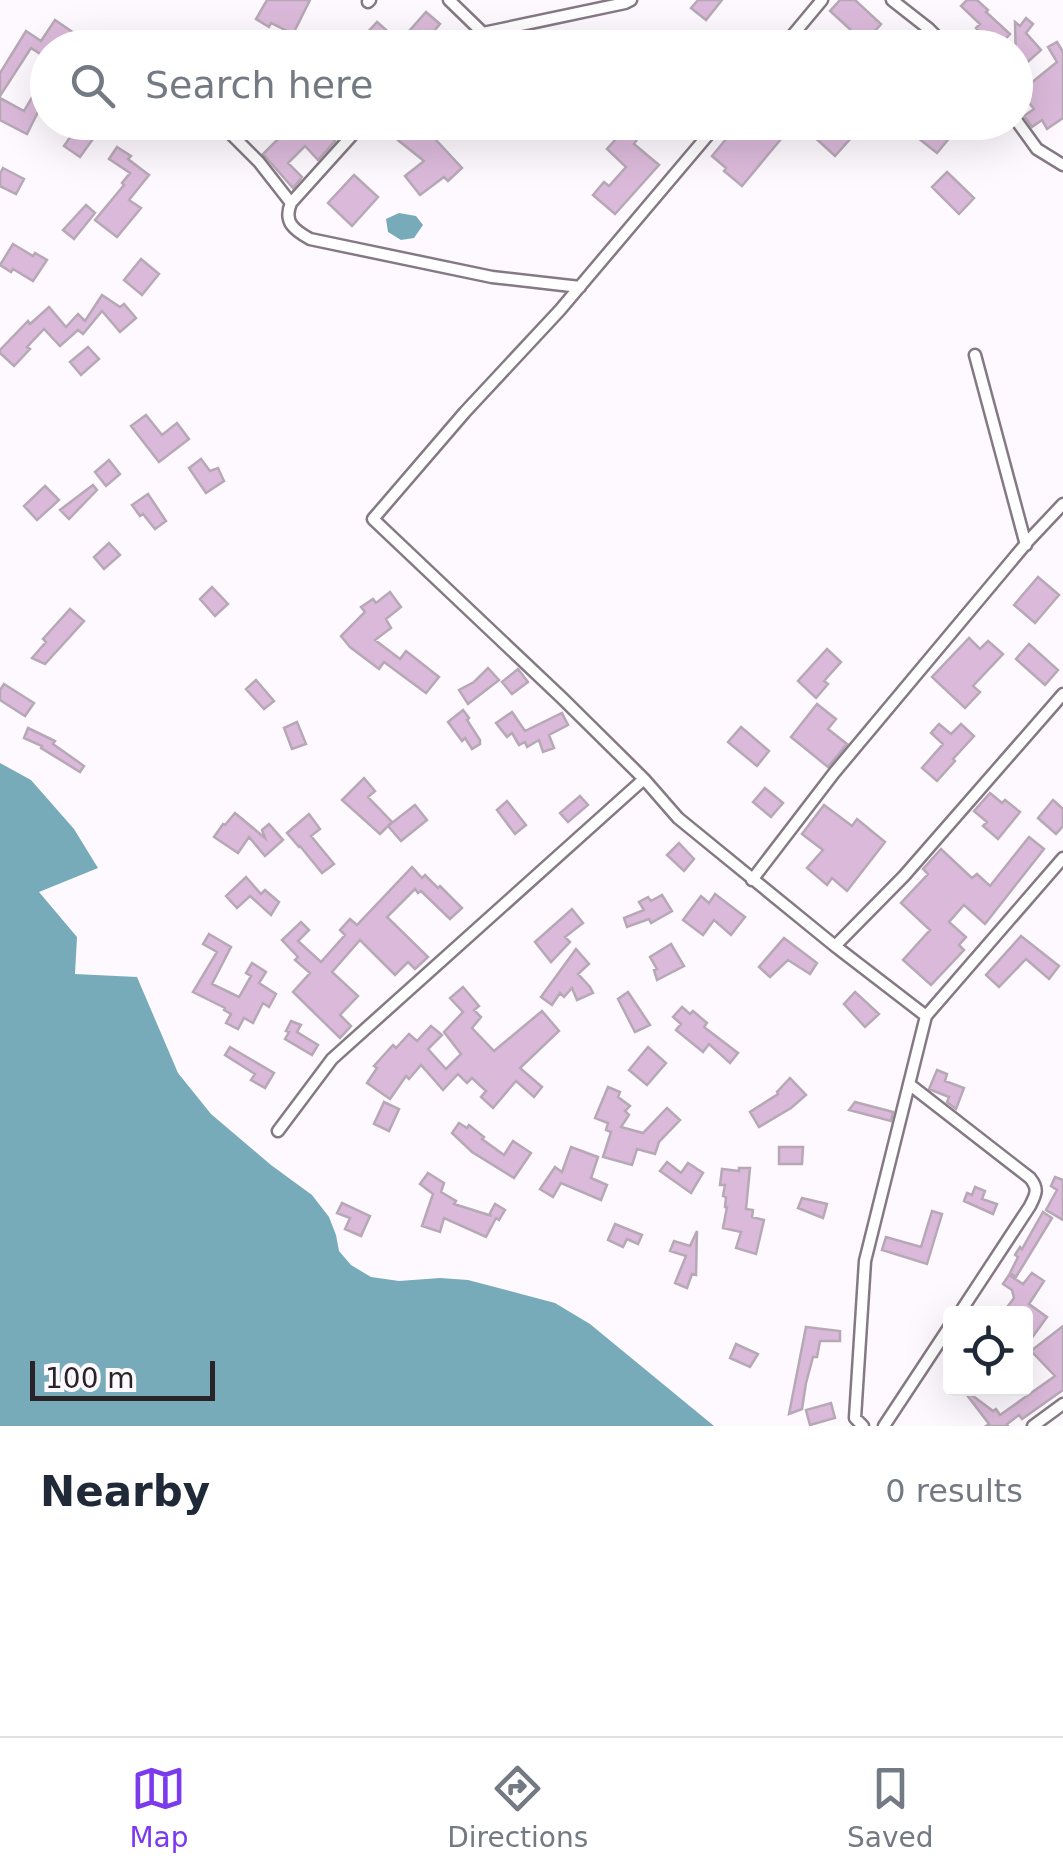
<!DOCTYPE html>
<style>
:root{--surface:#fff;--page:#f6f6f7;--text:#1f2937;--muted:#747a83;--line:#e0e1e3;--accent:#7c3aed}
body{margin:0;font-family:"DejaVu Sans",sans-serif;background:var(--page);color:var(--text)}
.controls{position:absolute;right:30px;bottom:30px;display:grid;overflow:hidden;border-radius:10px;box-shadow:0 10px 40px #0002}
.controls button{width:90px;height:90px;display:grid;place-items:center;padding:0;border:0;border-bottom:2px solid var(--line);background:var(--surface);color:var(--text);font:50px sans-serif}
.scale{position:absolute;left:30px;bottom:25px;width:185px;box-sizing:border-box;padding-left:10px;border:5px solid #282428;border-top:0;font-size:28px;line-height:35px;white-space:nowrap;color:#282428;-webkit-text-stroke:8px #fef9fe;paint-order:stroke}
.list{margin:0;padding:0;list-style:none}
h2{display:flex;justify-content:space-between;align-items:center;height:130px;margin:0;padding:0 40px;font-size:42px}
h2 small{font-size:32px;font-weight:400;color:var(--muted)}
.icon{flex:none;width:55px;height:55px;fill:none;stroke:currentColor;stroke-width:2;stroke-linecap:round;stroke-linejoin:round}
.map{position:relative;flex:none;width:1063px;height:1426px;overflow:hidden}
.search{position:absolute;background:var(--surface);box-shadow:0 10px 40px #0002;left:30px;right:30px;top:30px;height:110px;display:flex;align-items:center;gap:25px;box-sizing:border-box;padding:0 35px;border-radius:55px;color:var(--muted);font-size:38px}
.sheet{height:310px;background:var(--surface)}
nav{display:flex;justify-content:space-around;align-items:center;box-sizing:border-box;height:140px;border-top:2px solid var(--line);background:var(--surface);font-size:28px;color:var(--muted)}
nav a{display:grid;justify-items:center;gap:5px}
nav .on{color:var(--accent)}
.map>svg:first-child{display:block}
</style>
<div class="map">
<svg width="1063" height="1426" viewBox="0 0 1063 1426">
<rect width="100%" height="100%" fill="#fef9fe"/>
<path fill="#77abba" d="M399,213L416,216L423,225L414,238L401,240L388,232L386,219Z
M0,763L31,780L74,829L98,868L39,892L77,937L75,974L137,977L178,1073L211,1114L271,1165L312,1195L329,1217L336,1235L339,1251L351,1265L371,1277L399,1281L440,1278L468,1280L555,1303L590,1324L714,1426H0Z"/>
<path fill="#dbb9da" stroke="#b6a9b5" stroke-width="2.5" d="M267,0H310L293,34L271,23L269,27L256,19Z
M698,0H722L706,20L691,8Z
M840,0H855L881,24L865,43L830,11Z
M967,0H977L988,10L986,12L1010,34L997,48H979L986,39L976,28L980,24L961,6Z
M426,12L440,24L420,48H414L403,38Z
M1026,18L1033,24L1026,33L1041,50L1020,69L1016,64L1015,22L1020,26Z
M55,20L80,37L73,48H48V59L31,48L0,96V73L26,31L41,41Z
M377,22L394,37L385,48H353Z
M1057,42L1063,52V118L1047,129L1042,120L1032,127L1024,116L1034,109L1020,92L1057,62L1048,47Z
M34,94L48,102V115L39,110L27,134L0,120V98L24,111Z
M62,122H105L80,157L64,146L75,130Z
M295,122H318L335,141L318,160L305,146L288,163L302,177L293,188L263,154Z
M405,122H451L436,140L462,168L448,181L444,177L420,195L405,176L424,161L394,137Z
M740,122H786L791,127L742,186L724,171L726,168L712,156Z
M798,122H835L851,138L835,156Z
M914,122H946L956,130L937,153L908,130Z
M626,128L638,138L634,144L659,165L615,214L593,195L604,182L609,186L626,167L607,149Z
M117,147L131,156L128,159L149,175L129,200L141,208L117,237L95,220L124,185L122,183L130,173L109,159Z
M3,168L24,179L16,194L0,186V174Z
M947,172L974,198L959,214L932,187Z
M354,175L378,197L352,226L328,203Z
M86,205L95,213L74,239L63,230Z
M13,244L33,256L35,253L47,260L33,281L13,269L11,272L0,265Z
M141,259L159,274L142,295L124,280Z
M102,295L120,307L124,304L136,318L120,332L102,311L83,334L78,330L60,346L44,329L27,347L30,349L14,366L0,353V350L28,321L30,324L49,307L66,327L78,314L85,321Z
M88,347L99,359L81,375L70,362Z
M146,415L162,435L177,423L189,439L159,462L131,426Z
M201,459L210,471L218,468L224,481L206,493L189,468Z
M109,460L120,474L106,486L95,472Z
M93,485L97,490L69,519L60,510Z
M45,486L59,500L37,520L24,506Z
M148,494L166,521L155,529L143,514L140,516L132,505Z
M109,543L120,555L104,569L94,557Z
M1038,577L1059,595L1035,623L1014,605Z
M212,587L228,604L215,616L200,599Z
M390,592L401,607L386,619L391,628L375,640L400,659L406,651L439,677L426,693L384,662L379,669L350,647L341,636L365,612L361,607L373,599L376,603Z
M70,609L84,621L45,664L32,658L46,642L43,639Z
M969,638L980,649L988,641L1003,654L973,686L980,692L965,708L932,677Z
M1029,644L1058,670L1045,685L1016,659Z
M827,649L841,662L824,681L828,684L816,698L798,681Z
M488,668L499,680L468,704L459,690L474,682Z
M518,669L528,682L512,694L502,682Z
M256,680L274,701L264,709L246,689Z
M4,684L34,703L25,716L0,700V690Z
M817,704L836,719L828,729L847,744L828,767L791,737Z
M463,710L469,718L467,720L480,740V744L472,749L465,738L462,741L448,722Z
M512,712L525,731L562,713L568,725L549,735L554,748L543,752L539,740L527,747L525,742L519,745L512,733L507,737L496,723Z
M297,722L306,744L292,749L284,728Z
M939,724L951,734L961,724L974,736L953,759L955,761L937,781L922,768L943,744L931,733Z
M741,727L769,751L757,766L728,742Z
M28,728L55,741L53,744L84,766L80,772L41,748L42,746L24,738Z
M364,778L375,791L368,797L392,822L388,826L415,805L427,820L401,841L388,826L380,834L342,800Z
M765,788L783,803L771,817L753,802Z
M990,793L1002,803L1005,800L1020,812L998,839L983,826L987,822L974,811Z
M580,796L588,805L568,822L560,813Z
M1053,800L1063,809V826L1056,834L1038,818Z
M507,801L526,825L515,834L497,810Z
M824,805L852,826L857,819L885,842L847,891L832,878L827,885L807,868L823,850L802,834Z
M235,813L265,838L262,830L269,824L283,840L265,856L249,837L238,853L214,837L223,824L225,825Z
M309,814L320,829L311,836L334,864L322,873L300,846L299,847L287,833Z
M1029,837L1044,849L985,924L964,905L949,922L966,937L959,945L964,950L931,985L903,960L930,930L901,903L928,874L923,869L941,849L972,878L977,874L990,886Z
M679,843L694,859L684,871L667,855Z
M412,867L422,878L425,875L438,888L440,886L462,908L450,919L421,891L418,893L415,889L387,917L428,957L415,969L408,962L395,975L360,940L332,972L358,996L340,1015L351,1026L340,1038L293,992L310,973L295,960L298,957L282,940L301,922L309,930L298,941L321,962L345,935L340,930L350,919L357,925Z
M246,877L261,894L265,890L279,902L271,915L250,896L237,908L226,896Z
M715,894L745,917L731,935L714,920L703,935L683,920L701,896L709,903Z
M662,895L672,911L651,923L649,919L627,927L624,918L644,910L639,902L648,897L651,901Z
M572,909L583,923L565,937L570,942L551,962L535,942Z
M209,934L231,947L212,984L239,997L251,976L246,973L252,963L266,972L259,983L276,994L269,1007L263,1003L253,1023L244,1018L238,1029L226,1023L231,1014L224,1010L225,1008L193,992L217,952L203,944Z
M1021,936L1059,966L1049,979L1026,959L999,987L986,975Z
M784,938L817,963L810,974L788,960L770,977L759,967Z
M671,944L684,966L657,980L654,970L657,969L650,957Z
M576,949L589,964L578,974L590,987L593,993L577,1000L572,988L564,997L560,993L552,1005L541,997Z
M463,987L479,1006L474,1010L481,1017L472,1028L494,1051L542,1011L559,1031L520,1068L542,1087L534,1097L516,1081L493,1108L481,1097L486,1091L472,1078L467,1083L458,1074L443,1090L421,1065L409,1079L406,1076L390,1099L367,1083L377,1068L374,1066L393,1045L396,1048L409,1034L417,1041L431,1026L442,1035L428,1049L446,1069L461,1054L444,1032L463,1012L450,998Z
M628,992L650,1025L635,1032L618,999Z
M855,992L879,1014L865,1027L844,1004Z
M682,1007L690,1014L693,1011L707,1023L704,1027L738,1053L730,1063L709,1044L703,1052L676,1030L681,1024L673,1017Z
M291,1021L301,1025L297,1032L318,1045L312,1055L285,1039L289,1032L286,1031Z
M230,1047L274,1073L265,1088L251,1080L255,1074L225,1055Z
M648,1047L666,1063L647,1085L629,1070Z
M937,1070L947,1074L945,1081L964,1088L956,1109L947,1102L949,1097L929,1089Z
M790,1078L806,1095L791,1108L759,1127L750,1112L778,1094L777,1092Z
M608,1087L620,1092L618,1097L630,1106L625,1111L629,1115L621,1127L643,1133L667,1108L680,1120L659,1142L655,1154L637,1149L632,1165L603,1157L611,1132L606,1130L608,1123L595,1118Z
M384,1102L399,1109L389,1131L374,1124Z
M855,1102L893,1112L891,1121L849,1110Z
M459,1123L467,1128L469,1125L484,1137L482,1139L504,1155L513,1141L531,1153L514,1178L472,1152L452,1133Z
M571,1147L598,1157L591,1178L607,1185L601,1200L561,1183L553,1197L540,1189L555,1167L562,1172Z
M779,1147H803L802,1164H779Z
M667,1162L681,1173L688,1163L703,1173L691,1193L660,1171Z
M739,1168H750L746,1209L753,1210L752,1217L764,1220L756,1254L736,1248L741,1232L723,1228L727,1207H725L726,1197L723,1196L725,1185H720L722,1169L739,1171Z
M428,1173L444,1183L441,1192L456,1201L454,1204L492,1216L489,1215L495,1204L505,1210L499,1220L496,1218L486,1237L444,1218L440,1232L422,1226L433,1194L420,1184Z
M1055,1177L1063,1180V1220L1046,1210L1057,1190L1051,1186Z
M975,1187L985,1191L982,1199L997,1204L993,1214L964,1201L967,1193L972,1195Z
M802,1198L827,1204L823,1218L798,1208Z
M342,1203L370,1216L361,1236L345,1229L350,1218L337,1213Z
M932,1211L942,1214L927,1264L882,1250L886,1237L921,1247Z
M1043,1212L1052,1218L1016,1277L1010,1273L1018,1257L1015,1255L1020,1247L1022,1249Z
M615,1224L642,1235L638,1244L627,1239L623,1247L608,1240Z
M697,1231L696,1275L692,1274L687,1288L675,1283L686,1256L670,1251L674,1241L690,1246Z
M1032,1273L1044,1281L1029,1304L1047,1317L1026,1346V1314H1002L1014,1298L1012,1290L1003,1284L1009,1275L1023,1284Z
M1063,1326V1390L1022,1419L1019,1415L1007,1424L1008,1426H986L989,1424L967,1395L969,1393L993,1411L996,1409L1000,1415L1055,1376L1031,1351Z
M806,1327L840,1331V1341H820L817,1357H813L806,1383L802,1409L789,1414Z
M736,1344L758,1354L750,1367L730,1358Z
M831,1403L835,1418L810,1425L806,1410Z"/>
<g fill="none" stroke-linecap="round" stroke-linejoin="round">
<defs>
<path id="street" d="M449,0L483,33
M892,0L929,29L948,48
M368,2L370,0
M439,48L483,33L625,3L631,0
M782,48L822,0
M1016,120L1037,149L1063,165
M190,122L227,130L259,162L291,203
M364,122L291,203C283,222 294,230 310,239L492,277L580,287
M719,122L560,310L465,412L373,519L562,698L644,779L678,818L835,946L926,1016
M975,355L1026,545
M752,880L834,773L1029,540L1063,504
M835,946L904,876L1063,694
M909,1084L1030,1178C1039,1189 1036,1194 1030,1206L959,1314
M278,1131L332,1059L644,779
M863,1426L855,1418L865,1261L926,1016L1063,858
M884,1426L950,1326
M1033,1426L1063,1404"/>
</defs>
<use href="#street" stroke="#857984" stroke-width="15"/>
<use href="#street" stroke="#fff" stroke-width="10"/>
</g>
</svg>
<div class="controls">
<button><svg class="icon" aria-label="locate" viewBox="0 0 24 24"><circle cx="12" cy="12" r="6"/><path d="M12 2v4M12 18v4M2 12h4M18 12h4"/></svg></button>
</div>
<div class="scale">100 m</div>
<div class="search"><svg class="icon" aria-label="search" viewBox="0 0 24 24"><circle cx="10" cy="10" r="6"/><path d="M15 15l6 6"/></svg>Search here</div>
</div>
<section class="sheet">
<h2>Nearby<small>0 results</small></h2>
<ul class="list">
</ul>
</section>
<nav>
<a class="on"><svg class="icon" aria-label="map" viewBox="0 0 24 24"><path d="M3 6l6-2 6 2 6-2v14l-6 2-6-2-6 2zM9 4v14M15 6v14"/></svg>Map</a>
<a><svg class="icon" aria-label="directions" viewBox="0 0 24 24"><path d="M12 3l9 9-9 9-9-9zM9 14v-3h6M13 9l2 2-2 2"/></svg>Directions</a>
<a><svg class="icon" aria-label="saved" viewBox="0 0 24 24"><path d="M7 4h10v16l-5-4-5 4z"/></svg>Saved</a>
</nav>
